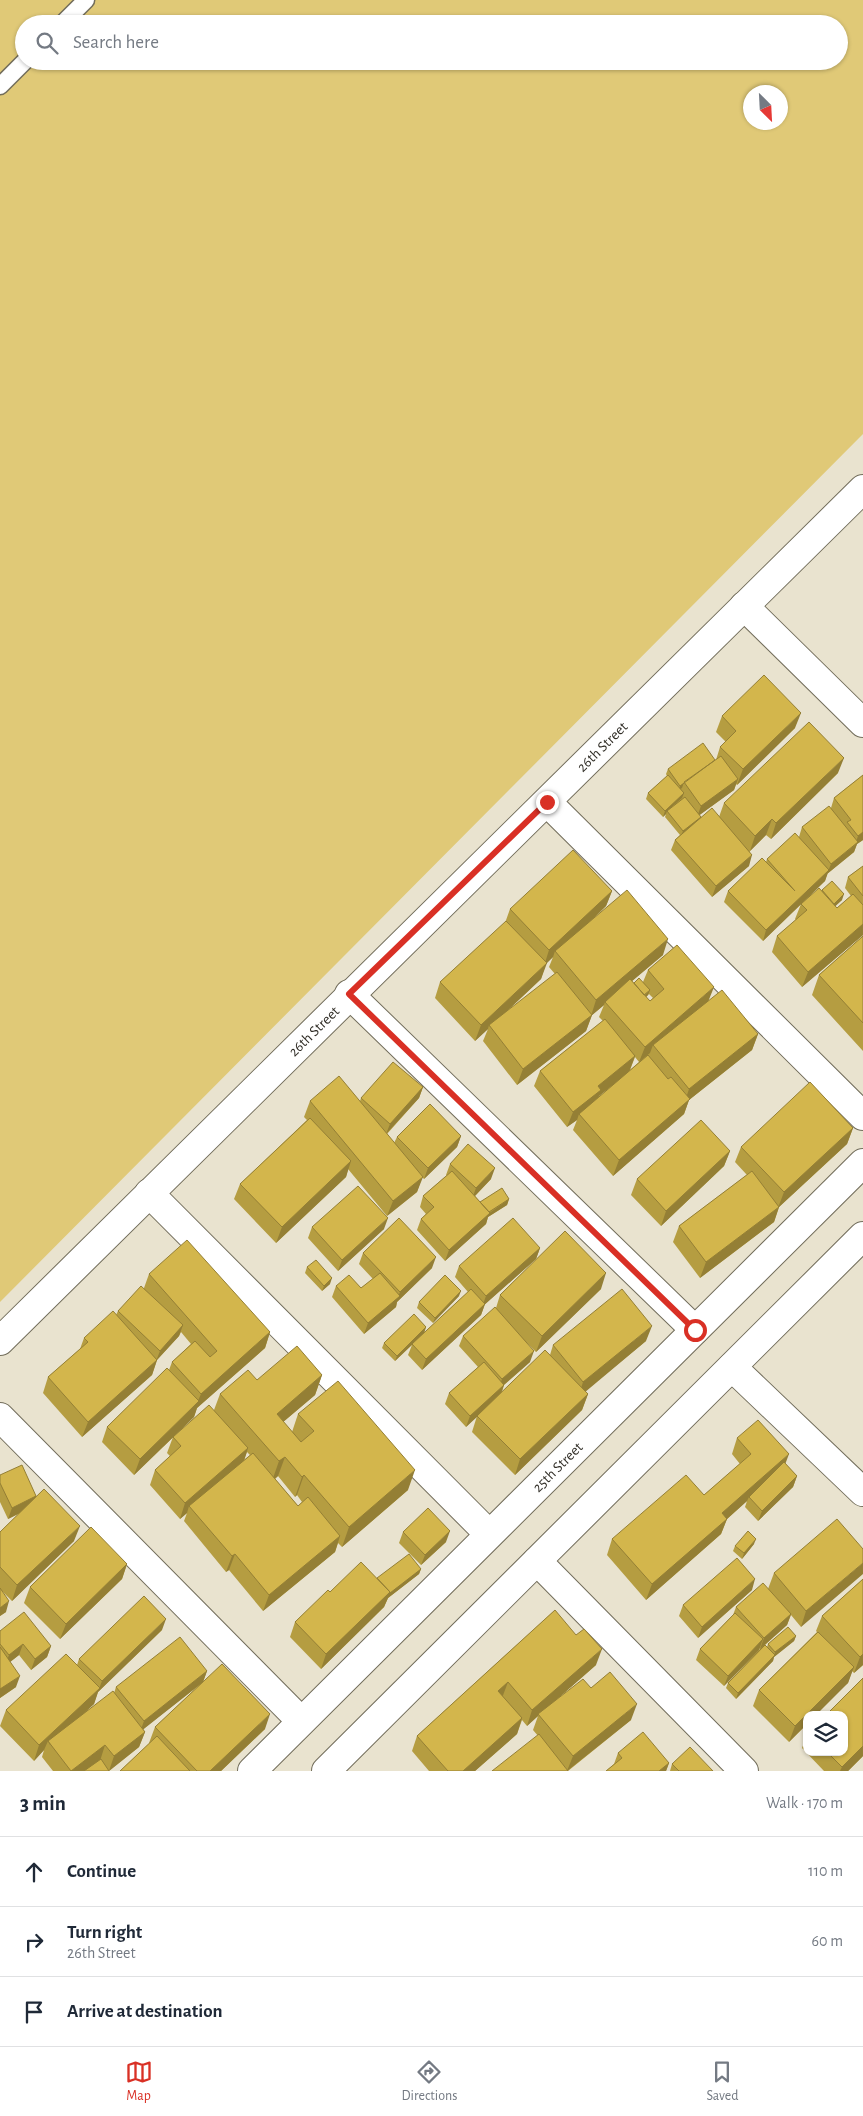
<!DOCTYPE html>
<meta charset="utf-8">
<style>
:root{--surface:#fff;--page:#f2f2f3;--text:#1f2937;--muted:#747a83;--line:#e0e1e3;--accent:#d93025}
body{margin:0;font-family:"Alegreya Sans",sans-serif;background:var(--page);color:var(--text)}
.controls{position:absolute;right:15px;bottom:15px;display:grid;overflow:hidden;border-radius:10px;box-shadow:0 1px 4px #0004}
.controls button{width:45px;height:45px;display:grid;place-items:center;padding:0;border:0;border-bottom:1px solid var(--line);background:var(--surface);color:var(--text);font:25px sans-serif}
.compass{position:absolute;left:743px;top:85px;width:45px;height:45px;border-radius:50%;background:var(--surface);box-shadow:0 1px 4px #0004;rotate:156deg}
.stop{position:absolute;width:15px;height:15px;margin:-11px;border:4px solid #d93025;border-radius:50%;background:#fff}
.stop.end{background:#d93025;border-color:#fff;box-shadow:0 1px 5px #0008}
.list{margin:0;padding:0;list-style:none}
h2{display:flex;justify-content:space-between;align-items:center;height:65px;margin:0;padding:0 20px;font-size:21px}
h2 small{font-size:16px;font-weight:400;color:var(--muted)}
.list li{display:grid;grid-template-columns:32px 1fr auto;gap:15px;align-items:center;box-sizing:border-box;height:70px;padding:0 20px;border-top:1px solid var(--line)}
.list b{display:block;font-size:19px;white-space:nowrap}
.list p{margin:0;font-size:16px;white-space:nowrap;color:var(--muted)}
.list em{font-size:16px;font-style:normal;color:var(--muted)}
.icon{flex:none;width:28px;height:28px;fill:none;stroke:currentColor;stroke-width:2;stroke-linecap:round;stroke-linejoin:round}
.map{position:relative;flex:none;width:863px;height:1771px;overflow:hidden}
.search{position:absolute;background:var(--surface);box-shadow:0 1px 4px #0004;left:15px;right:15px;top:15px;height:55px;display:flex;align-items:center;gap:12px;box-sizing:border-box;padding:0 18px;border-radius:28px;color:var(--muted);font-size:19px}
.sheet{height:275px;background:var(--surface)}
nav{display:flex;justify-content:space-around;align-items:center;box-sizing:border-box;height:70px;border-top:1px solid var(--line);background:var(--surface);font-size:14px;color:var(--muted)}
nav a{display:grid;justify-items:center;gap:2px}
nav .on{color:var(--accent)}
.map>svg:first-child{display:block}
</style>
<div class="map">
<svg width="863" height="1771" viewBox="0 0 863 1771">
<rect width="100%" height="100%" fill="#e9e3cf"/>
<path fill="#e0c977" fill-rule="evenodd" d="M0,0H863V434L0,1302ZM24,24H839V61H24ZM750,92H780V122H750Z"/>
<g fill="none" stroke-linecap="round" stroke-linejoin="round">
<defs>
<path id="service" d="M62,24L86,0
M0,86L25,61"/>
<g id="minor">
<path d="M744,606L863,723"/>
<path d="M547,802L863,1116"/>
<path d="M349,994L695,1330"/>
<path d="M149,1193L489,1534"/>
<path id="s1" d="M0,1341L863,489"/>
<path d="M732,1367L863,1492"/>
<path d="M0,1417L301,1721"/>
<path d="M537,1561L744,1771"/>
<path id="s2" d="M252,1771L863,1163"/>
<path d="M326,1771L863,1236"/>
</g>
</defs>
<use href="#service" stroke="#726d5b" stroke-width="19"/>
<use href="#minor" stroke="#726d5b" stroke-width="30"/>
<use href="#service" stroke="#fff" stroke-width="16"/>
<use href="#minor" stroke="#fff" stroke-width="28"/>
</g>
<path fill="#b59d41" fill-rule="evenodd" d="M722,716L795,728L737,785L736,784L734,790L699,815L701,817H719L724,803L838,773L771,839L766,835L750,851L749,866L712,897L671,850L675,840L680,835L665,817L666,814L663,817L646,799L648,793L667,776L666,774L668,769L716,760L720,747L726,742L716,732Z
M863,775V840L857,844L854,852L827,874L825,881L803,902L822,890L842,900L835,906L837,908L851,896L845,888L848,877L863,866V935L802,987L772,952L777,936L796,920L795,919L801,904L763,941L724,902L728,891L766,862L767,859L799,837L802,827L831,808L834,798Z
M612,891L606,906L592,920L663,955L632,981L634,983L643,982L648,970L709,1001L758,1034L752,1050L689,1100L684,1114L613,1176L573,1130L577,1120L567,1127L534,1086L540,1071L603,1021L599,1017L604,1005L592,1015L586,1031L517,1085L483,1041L488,1029L475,1041L435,998L440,982L505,923L510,909ZM553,957L549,967L555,974L503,1015L541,979L546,963ZM649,994L653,998L650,1001L646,997ZM635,1057L639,1062L630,1070ZM614,1084L598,1098L599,1096Z
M863,936V1051L812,995L819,975Z
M423,1087L419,1098L387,1134L394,1143L397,1137L461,1136L457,1147L424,1179L422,1177L417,1192L387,1216L348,1169L346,1177L276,1243L234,1199L240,1184L307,1120L304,1117L310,1101H360L361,1098Z
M853,1128L847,1144L779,1207L774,1222L700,1278L673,1242L679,1226L747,1175L735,1162L741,1147Z
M730,1151L724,1166L661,1226L631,1195L637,1179Z
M450,1164L491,1179L475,1196L480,1202L509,1199L507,1205L488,1217L486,1224L445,1261L417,1230L421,1219L426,1214L420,1207L423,1196L447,1175H446Z
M312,1227L384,1229L338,1271L308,1238Z
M540,1248L536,1259L485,1304L481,1315L422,1370L408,1355L412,1345L395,1361L382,1348L384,1343L426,1327L424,1333L468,1292L455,1277L459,1266Z
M363,1253L432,1268L397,1302L396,1307L364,1334L332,1297L336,1286L361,1288L373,1279L359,1264Z
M307,1267L330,1284L322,1291L305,1273Z
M149,1274L270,1332L265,1348L197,1408L194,1417L134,1475L102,1442L107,1427L169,1370L172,1362L191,1344L181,1332L179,1336L157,1360L152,1375L82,1437L43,1393L48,1377L80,1349L84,1338L116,1315L118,1311L144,1288Z
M601,1289L536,1352L526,1342L530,1362L504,1385L502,1392L550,1355L553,1345L646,1341L585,1391L588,1394L582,1410L515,1475L472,1432L477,1416L466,1427L445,1404L449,1393L478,1367L459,1346L463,1336L496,1308L500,1295Z
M459,1296L433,1323L417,1308L419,1302Z
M322,1375L315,1395L283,1422L292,1432L298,1414L408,1490L342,1547L338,1543L335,1552L263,1611L229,1570L226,1572L184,1521L187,1513L180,1519L150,1485L155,1470L170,1456L167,1453L173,1437L214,1410L220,1394L257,1380ZM247,1452L250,1455L244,1460ZM278,1476L295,1497L297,1495L302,1502L298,1506L275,1479Z
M737,1438L785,1464L797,1476L793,1487L758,1521L745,1507L747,1501L727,1519L721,1534L646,1600L607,1555L612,1539L704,1495L740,1464L732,1454Z
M0,1475L36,1496L74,1541L12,1601L1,1590L6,1612L0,1616V1532L20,1513L8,1519L0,1502Z
M403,1532L446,1542L421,1565L399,1543Z
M754,1544L742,1559L733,1551L735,1546Z
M863,1549L801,1627L791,1615L787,1625L765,1645L767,1647L768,1644L796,1636L794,1641L774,1657L773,1661L736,1699L726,1688L728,1683L760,1649V1648L759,1650L724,1686L696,1660L700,1649L733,1615L736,1607L768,1589L774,1573Z
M127,1564L122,1579L60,1639L24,1603L30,1587Z
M421,1569L419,1574L388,1598L384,1607L321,1669L290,1637L295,1622L330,1592L377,1578Z
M863,1579V1665L854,1673L852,1671L848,1683L807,1715V1724L789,1742L753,1706L759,1690L817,1632L816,1631L822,1616Z
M752,1590L698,1638L679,1616L683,1605Z
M555,1610L596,1665L554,1702L591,1688L631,1720L568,1771L533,1730L538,1716L527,1726L522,1720L517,1734L475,1771H429L412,1751L417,1736Z
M162,1630L98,1692L94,1704L85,1712L114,1693L116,1687L207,1671L203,1682L265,1729L221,1771H120L150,1743H149L155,1727L201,1684L143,1729L145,1732L139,1747L109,1771H53L42,1757L44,1750L34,1761L0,1726L6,1710L77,1665L79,1659Z
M0,1631L51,1646L47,1657L31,1670L19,1655L10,1662L16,1687L0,1698Z
M863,1678V1756L848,1771H824L802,1748L807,1735V1752H844Z
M618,1753L669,1763L666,1771H606L614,1764Z
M672,1764L713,1771H670Z"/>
<path fill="#947f35" d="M801,713L795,728L737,785L743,769Z
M844,758L838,773L771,839L776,823Z
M738,779L734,790L697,817L701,806Z
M684,782L682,788L678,791L680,786Z
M684,793L682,798L667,811L666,814L663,817L665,811Z
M701,817L681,836L683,831Z
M772,819L766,835L750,851L755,836Z
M863,832V840L857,844L854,852L827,874L831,864L855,845L858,836Z
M752,855L749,866L712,897L716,886Z
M829,870L825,881L763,941L766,930Z
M612,891L606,906L557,953L555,951L553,957L544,966L549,950Z
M844,894L842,900L827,914L829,909Z
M863,924V935L802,987L808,972Z
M668,939L663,955L606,1003L605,1002L604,1005L591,1016L596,1000Z
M547,963L541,979L490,1027L489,1025L488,1029L475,1041L481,1025Z
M714,987L708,1002L653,1045L650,1053L639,1062L645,1047Z
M650,990L648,995L638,1005L640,1000Z
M592,1015L586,1031L517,1085L523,1069Z
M758,1034L752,1050L689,1100L684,1114L613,1176L619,1160L684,1104L689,1089Z
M635,1056L629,1072L599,1096L595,1106L579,1114L577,1120L567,1127L573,1112L598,1086Z
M423,1087L419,1098L386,1134L390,1124Z
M853,1128L847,1144L779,1207L774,1222L700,1278L706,1262L778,1208L784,1192Z
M461,1136L457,1147L424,1179L428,1168Z
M730,1151L724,1166L661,1226L666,1211Z
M351,1161L346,1177L276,1243L282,1227Z
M495,1168L491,1179L472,1199L476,1188Z
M423,1177L417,1192L387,1216L393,1201Z
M509,1199L507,1205L488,1217L486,1224L445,1261L449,1250L488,1214Z
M388,1218L384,1229L338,1271L342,1260Z
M540,1248L536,1259L482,1307L486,1296Z
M436,1257L432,1268L397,1302L396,1307L364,1334L368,1323L398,1297L400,1292Z
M606,1273L601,1289L536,1352L542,1336Z
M332,1278L330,1284L322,1291L324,1286Z
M461,1291L459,1296L433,1323L435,1318Z
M485,1304L481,1315L422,1370L426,1359Z
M183,1325L179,1336L156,1361L160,1351Z
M652,1326L646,1341L578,1398L583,1382Z
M426,1327L424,1333L395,1361L397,1356Z
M270,1332L265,1348L197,1408L194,1417L134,1475L140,1459L197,1403L201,1394Z
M534,1351L530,1362L498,1390L502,1379Z
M157,1360L152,1375L82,1437L88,1422Z
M322,1375L315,1395L269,1434L277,1414Z
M504,1385L500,1396L466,1427L470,1416Z
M588,1394L582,1410L515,1475L520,1459Z
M248,1448L243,1464L189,1506L187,1513L180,1519L185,1503Z
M789,1454L783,1470L749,1497L747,1501L727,1519L721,1534L646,1600L652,1584L722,1513Z
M285,1457L278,1476L272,1481L279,1461Z
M415,1470L408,1490L342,1547L349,1527Z
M304,1475L297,1495L295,1497L302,1477Z
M797,1476L793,1487L758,1521L762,1511Z
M36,1496L32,1507L8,1519L12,1508Z
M80,1526L74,1541L12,1601L17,1585Z
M450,1531L446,1542L421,1565L425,1555Z
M340,1536L335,1552L263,1611L269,1595Z
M756,1539L754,1544L742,1559L744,1553Z
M235,1554L229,1570L226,1572L232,1556Z
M863,1563V1574L801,1627L806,1611Z
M127,1564L122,1579L60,1639L66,1624Z
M421,1569L419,1574L388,1598L384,1607L321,1669L326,1654L384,1597Z
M755,1579L752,1590L698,1638L702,1627Z
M9,1601L6,1612L0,1616V1608Z
M791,1614L787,1625L760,1649L764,1638Z
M166,1619L162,1630L98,1692L94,1704L50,1745L48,1741L44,1750L34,1761L39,1745L99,1689L102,1681Z
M796,1636L794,1641L774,1657L773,1661L736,1699L738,1693L774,1656L775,1652Z
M763,1639L759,1650L724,1686L728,1676Z
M23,1644L19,1655L5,1666L9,1655Z
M51,1646L47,1657L31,1670L35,1659Z
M602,1649L596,1665L539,1715L538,1714V1716L527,1726L532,1710Z
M863,1654V1665L854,1673L860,1657Z
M854,1667L848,1683L816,1715H807V1724L789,1742L795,1726Z
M207,1671L203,1682L140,1732L144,1721Z
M20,1676L16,1687L0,1698V1689Z
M508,1682L502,1698L498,1691Z
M637,1704L631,1720L567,1771L573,1756Z
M270,1714L265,1729L221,1771H210Z
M522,1718L517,1734L475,1771H463Z
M145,1732L139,1747L109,1771L114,1756Z
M105,1745L100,1761L86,1771H71Z
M863,1746V1756L848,1771H840L842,1767Z
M669,1763L666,1771H659Z"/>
<path fill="#d3b64c" stroke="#947f35" d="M764,675L801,713L743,769L720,747L736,731L722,716Z
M809,722L844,758L776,823L772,819L755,836L724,803Z
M703,743L715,760L680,786L668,769Z
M721,756L738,779L701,806L684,782Z
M668,775L684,793L665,811L648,793Z
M863,775V832L858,836L847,822L851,820L834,798Z
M685,797L701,817L683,831L667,811Z
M829,806L858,842L831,864L802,827Z
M712,808L752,855L716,886L675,840Z
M795,833L829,870L766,930L728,891L762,858L795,891L767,859Z
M573,850L612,891L549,950L510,909Z
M863,866V896L848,877Z
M832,881L844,894L834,904L822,890Z
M819,888L837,908L853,894L863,905V924L808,972L777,936L807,910L801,904Z
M627,890L668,939L596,1000L555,951Z
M506,921L547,963L481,1025L440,982Z
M863,936V1023L819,975Z
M677,945L714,987L645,1047L605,1002L630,979L650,1001L664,989L648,970Z
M557,972L592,1015L523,1069L489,1025Z
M639,978L650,990L644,995L634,983Z
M722,990L758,1034L689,1089L653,1045Z
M605,1019L635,1056L598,1086L601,1090L573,1112L540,1071Z
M648,1055L668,1079L671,1077L690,1099L619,1160L579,1114Z
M393,1062L423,1087L390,1124L361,1098Z
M339,1076L423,1177L393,1201L310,1101Z
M810,1082L853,1128L784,1192L741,1147Z
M430,1104L461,1136L428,1168L397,1137Z
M310,1118L351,1161L282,1227L240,1184Z
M701,1120L730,1151L666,1211L637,1179Z
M468,1144L495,1168L476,1188L450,1164Z
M452,1171L490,1213L449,1250L421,1219L434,1207L423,1196Z
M752,1171L779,1207L706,1262L679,1226Z
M358,1186L388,1218L342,1260L312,1227Z
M502,1188L509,1199L489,1212L480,1202Z
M399,1218L436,1257L400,1292L363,1253Z
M513,1218L540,1248L486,1296L459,1266Z
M565,1231L606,1273L542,1336L500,1295Z
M187,1240L270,1332L201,1394L172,1362L195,1341L210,1357L217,1351L149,1274Z
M316,1260L332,1278L324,1286L307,1267Z
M380,1273L400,1296L368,1323L336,1286L349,1275L361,1288Z
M445,1275L461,1291L435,1318L419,1302Z
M141,1286L183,1325L160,1351L118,1311Z
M471,1289L485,1304L426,1359L412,1344Z
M622,1289L652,1326L583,1382L553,1345Z
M495,1307L534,1351L502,1379L463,1336Z
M113,1311L157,1360L88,1422L48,1377L88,1342L84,1338Z
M414,1314L426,1327L397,1356L384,1343Z
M297,1346L322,1375L277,1414L301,1442L314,1431L298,1414L338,1381L415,1470L349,1527L304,1475L302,1477L285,1457L279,1461L220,1394L248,1370L257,1380Z
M545,1350L588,1394L520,1459L477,1416Z
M484,1362L504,1385L470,1416L449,1393Z
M167,1368L199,1401L140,1459L107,1427Z
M209,1405L248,1448L185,1503L155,1470L181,1446L173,1437Z
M758,1420L789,1454L722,1513L727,1519L652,1584L612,1539L686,1475L704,1495L751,1454L737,1438Z
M253,1453L298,1506L308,1497L340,1536L269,1595L235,1554L232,1556L189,1506Z
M784,1462L797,1476L762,1511L749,1497Z
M22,1465L36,1496L12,1508L0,1483V1475Z
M44,1489L80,1526L17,1585L0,1567V1532Z
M428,1508L450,1531L425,1555L403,1532Z
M837,1519L863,1549V1563L806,1611L774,1573Z
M91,1527L127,1564L66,1624L30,1587Z
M748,1531L756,1539L744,1553L735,1546Z
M409,1554L421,1569L390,1593V1592L377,1578Z
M737,1558L755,1579L702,1627L683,1605Z
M361,1562L390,1592L326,1654L295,1622L328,1590L330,1592Z
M863,1579V1654L860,1657L822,1616Z
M763,1583L791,1614L764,1638L736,1607Z
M0,1588L9,1601L0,1608Z
M144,1596L166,1619L102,1681L79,1659Z
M555,1610L576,1635L584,1629L602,1649L532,1710L508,1682L498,1691L522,1718L463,1771H448L417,1736Z
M24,1612L51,1646L35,1659L23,1644L9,1655L0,1644V1631Z
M735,1613L763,1639L728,1676L700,1649Z
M788,1627L796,1636L775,1652L768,1644Z
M818,1632L854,1667L795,1726L759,1690Z
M180,1637L207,1671L144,1721L116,1687Z
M765,1645L775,1655L738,1693L728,1683Z
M0,1647L20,1676L0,1689Z
M66,1654L100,1688L39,1745L6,1710Z
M222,1664L270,1714L210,1771H197L155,1727Z
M610,1672L637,1704L573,1756L538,1714L583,1679L591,1688Z
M863,1678V1746L842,1767L827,1752H844V1715H826Z
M113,1691L145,1732L114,1756L105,1745L71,1771L48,1741Z
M643,1732L669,1763L659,1771H606L622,1758L618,1753Z
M539,1734L568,1771H492Z
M157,1736L190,1771H120Z
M690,1747L713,1771H679L672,1764Z
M101,1759L109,1771H84Z"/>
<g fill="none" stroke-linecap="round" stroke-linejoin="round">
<path stroke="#d93025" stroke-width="6" d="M547,802L349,994L695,1330"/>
</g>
<g text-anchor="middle" stroke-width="4.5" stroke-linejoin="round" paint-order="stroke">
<g font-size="15" fill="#312e27" stroke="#f6f1dc">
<text dy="5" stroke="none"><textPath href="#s1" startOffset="846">26th Street</textPath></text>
<text dy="5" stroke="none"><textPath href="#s1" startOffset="441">26th Street</textPath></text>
<text dy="5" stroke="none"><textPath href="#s2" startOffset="431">25th Street</textPath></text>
</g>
</g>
</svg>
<div class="controls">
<button><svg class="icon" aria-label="layers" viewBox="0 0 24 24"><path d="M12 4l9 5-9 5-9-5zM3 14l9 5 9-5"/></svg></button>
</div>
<svg class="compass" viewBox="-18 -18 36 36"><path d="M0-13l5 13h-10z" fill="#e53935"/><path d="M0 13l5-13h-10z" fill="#747a83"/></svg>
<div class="stop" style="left:695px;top:1330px"></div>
<div class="stop end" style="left:547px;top:802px"></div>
<div class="search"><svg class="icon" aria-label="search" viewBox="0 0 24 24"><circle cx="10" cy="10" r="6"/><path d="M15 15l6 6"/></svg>Search here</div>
</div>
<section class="sheet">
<h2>3 min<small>Walk · 170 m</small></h2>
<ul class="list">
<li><svg class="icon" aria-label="ahead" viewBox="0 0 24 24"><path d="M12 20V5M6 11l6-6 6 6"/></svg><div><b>Continue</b></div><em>110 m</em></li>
<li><svg class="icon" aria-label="right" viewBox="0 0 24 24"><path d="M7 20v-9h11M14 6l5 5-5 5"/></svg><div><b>Turn right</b><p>26th Street</p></div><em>60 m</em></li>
<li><svg class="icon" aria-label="arrive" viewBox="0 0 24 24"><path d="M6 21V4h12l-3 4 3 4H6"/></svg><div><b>Arrive at destination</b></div></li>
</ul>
</section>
<nav>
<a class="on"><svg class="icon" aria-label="map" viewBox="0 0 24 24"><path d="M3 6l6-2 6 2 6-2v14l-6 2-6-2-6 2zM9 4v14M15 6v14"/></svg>Map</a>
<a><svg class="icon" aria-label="directions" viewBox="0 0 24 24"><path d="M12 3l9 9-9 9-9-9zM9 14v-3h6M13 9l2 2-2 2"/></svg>Directions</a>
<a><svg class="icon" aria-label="saved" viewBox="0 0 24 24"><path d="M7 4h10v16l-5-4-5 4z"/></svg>Saved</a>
</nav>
